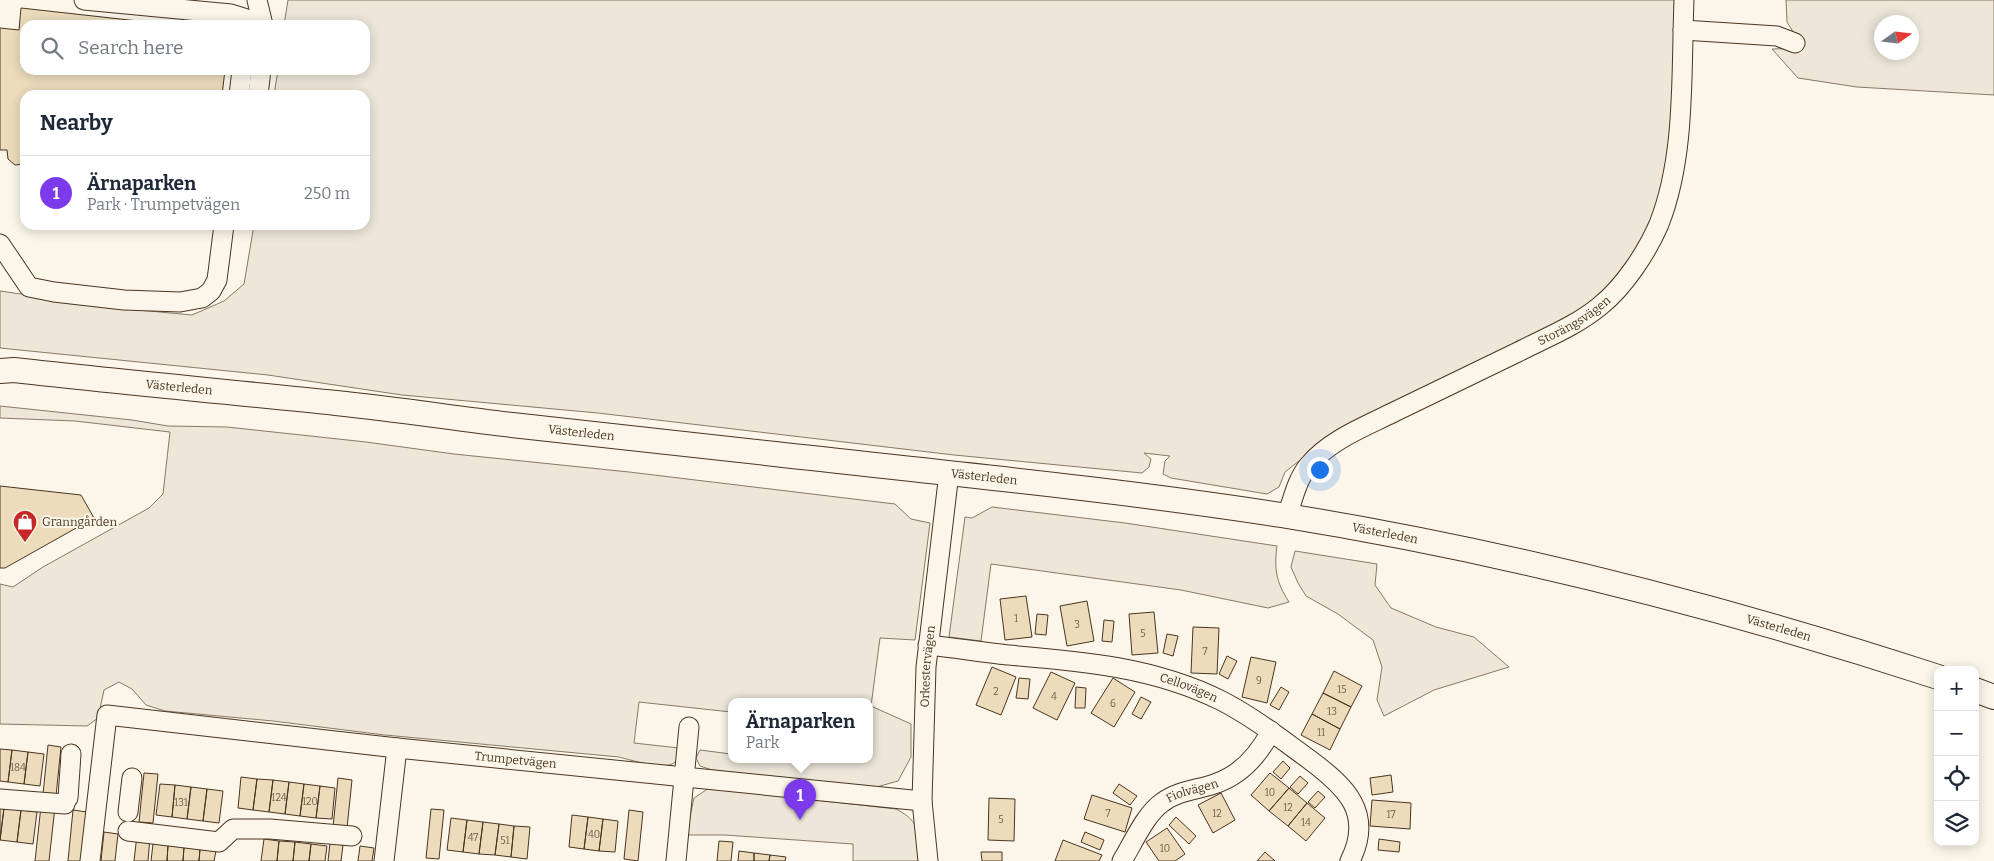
<!DOCTYPE html>
<meta charset="utf-8">
<style>
:root{--surface:#fff;--page:#f6f6f7;--text:#1f2937;--muted:#747a83;--line:#e0e1e3;--accent:#7c3aed}
body{margin:0;font-family:Bitter,serif;background:var(--page);color:var(--text)}
.controls{position:absolute;right:15px;bottom:15px;display:grid;overflow:hidden;border-radius:10px;box-shadow:0 2px 12px #0003}
.controls button{width:45px;height:45px;display:grid;place-items:center;padding:0;border:0;border-bottom:1px solid var(--line);background:var(--surface);color:var(--text);font:25px sans-serif}
.compass{position:absolute;left:1874px;top:15px;width:45px;height:45px;border-radius:50%;background:var(--surface);box-shadow:0 2px 12px #0003;rotate:76deg}
.you{position:absolute;left:1319px;top:469px;width:18px;height:18px;margin:-12px;border:4px solid #fff;border-radius:50%;background:#1a73e8;box-shadow:0 0 0 8px #1a73e833}
.badge{display:grid;place-items:center;width:32px;height:32px;border-radius:50%;background:var(--accent);color:#fff;font-size:16px;font-weight:700}
.pin{position:absolute;translate:-50% -41px;filter:drop-shadow(0 1px 2px #0008)}
.pin::after{content:'';position:absolute;top:26px;width:18px;height:15px;background:inherit;clip-path:polygon(0 0,100% 0,50% 100%)}
.popup{position:absolute;left:728px;top:698px;width:145px;height:65px;box-sizing:border-box;display:grid;place-content:center;border-radius:10px;background:var(--surface);filter:drop-shadow(0 1px 4px #0005);font-size:16px;white-space:nowrap;color:var(--muted)}
.popup b{font-size:19px;color:var(--text)}
.popup::after{content:'';position:absolute;left:50%;top:100%;margin-left:-10px;border:10px solid transparent;border-top-color:var(--surface)}
.list{margin:0;padding:0;list-style:none}
h2{display:flex;justify-content:space-between;align-items:center;height:65px;margin:0;padding:0 20px;font-size:21px}
h2 small{font-size:16px;font-weight:400;color:var(--muted)}
.list li{display:grid;grid-template-columns:32px 1fr auto;gap:15px;align-items:center;box-sizing:border-box;height:75px;padding:0 20px;border-top:1px solid var(--line)}
.list b{display:block;font-size:19px;white-space:nowrap}
.list p{margin:0;font-size:16px;white-space:nowrap;color:var(--muted)}
.list em{font-size:16px;font-style:normal;color:var(--muted)}
.icon{flex:none;width:28px;height:28px;fill:none;stroke:currentColor;stroke-width:2;stroke-linecap:round;stroke-linejoin:round}
.map{position:relative;flex:none;width:1994px;height:861px;overflow:hidden}
.search{position:absolute;background:var(--surface);box-shadow:0 2px 12px #0003;left:20px;top:20px;width:350px;height:55px;display:flex;align-items:center;gap:12px;box-sizing:border-box;padding:0 18px;border-radius:15px;color:var(--muted);font-size:19px}
.panel{position:absolute;background:var(--surface);box-shadow:0 2px 12px #0003;left:20px;top:90px;width:350px;height:140px;border-radius:15px}
.map>svg:first-child{display:block}
</style>
<div class="map">
<svg width="1994" height="861" viewBox="0 0 1994 861">
<rect width="100%" height="100%" fill="#fbf6e9"/>
<path fill="#ede6d9" stroke="#887966" fill-rule="evenodd" d="M288,0H1676L1672,124L1663,189L1644,237L1618,277L1590,302L1556,326L1333,434L1285,472L1279,487L1267,494L1171,478L1163,474L1165,461L1170,456L1144,453L1151,459L1149,467L1142,473L954,455L598,413L402,395L268,375L0,348V291L117,308L192,315L224,301L244,284L254,225H365V95H274L278,70H365V25H284Z
M1786,0H1994V95L1857,87L1798,78L1772,49L1803,48L1787,22ZM1882,22H1912V52H1882Z
M0,406L132,420L168,426L227,427L366,442L454,454L629,472L895,504L911,519L930,523L915,640L880,638L871,706L911,724V757L898,781L873,788L712,770L700,766L696,758L700,750L731,754V759H869V701H731V712L639,702L634,743L679,748C678,753 679,759 674,763C665,770 630,760 619,757L385,735L273,721L165,711L146,705L132,689L119,682L104,690L98,718L87,726L0,724V584L13,587L43,567L149,508L163,494L170,432L75,421L0,418Z
M992,507L1125,523L1277,546C1274,569 1276,582 1289,602L1268,608L1181,590L991,564L981,641L949,637L965,517L972,518Z
M1295,551L1377,564L1375,585L1391,608L1436,627L1474,637L1509,667L1434,690L1384,716L1377,700L1382,667L1373,640L1338,614L1306,596L1298,583L1291,567Z
M709,788L896,809C922,822 918,835 923,861H853V844L725,835H686L694,798Z"/>
<path fill="#ecdcbc" stroke="#4a3520" d="M21,8L174,25H25V70H225L222,95H25V164L15,165L8,159L7,150H0V28L19,30Z
M0,486L81,495L94,518L5,568H0Z
M1026,596L1032,637L1005,640L1000,599Z
M1087,601L1094,641L1067,646L1060,606Z
M1154,612L1158,653L1132,655L1129,614Z
M1037,614L1048,615L1046,635L1035,634Z
M1104,620L1114,621L1112,642L1102,641Z
M1193,627L1219,628L1217,674L1191,673Z
M1167,634L1178,636L1173,656L1163,653Z
M1227,656L1237,661L1228,679L1219,674Z
M1251,657L1276,662L1267,703L1242,697Z
M992,667L1016,677L1001,715L976,705Z
M1334,671L1362,686L1351,707L1323,693Z
M1051,672L1075,683L1057,720L1033,708Z
M1019,678L1030,679L1028,699L1016,698Z
M1113,678L1135,692L1114,727L1091,713Z
M1076,687L1086,688L1085,708H1075Z
M1281,687L1289,692L1279,710L1270,705Z
M1323,693L1351,707L1340,729L1312,714Z
M1141,697L1151,702L1141,719L1132,714Z
M1312,714L1340,729L1330,750L1301,735Z
M48,745L61,747L56,796L43,794Z
M0,749L12,750L8,782L0,781Z
M12,750L28,752L24,784L8,782Z
M28,752L44,754L40,786L24,784Z
M1283,761L1290,768L1281,779L1273,772Z
M144,773L158,774L153,823L139,822Z
M1270,773L1289,788L1269,811L1251,795Z
M1391,775L1393,792L1372,795L1370,778Z
M1300,776L1308,783L1298,794L1290,787Z
M241,777L257,779L253,810L238,808Z
M338,778L352,780L347,828L333,827Z
M257,779L273,780L269,812L253,810Z
M273,780L289,782L285,814L269,812Z
M289,782L304,784L300,816L285,814Z
M160,784L175,785L172,817L156,815Z
M304,784L320,786L316,818L300,816Z
M1119,784L1137,796L1130,805L1113,793Z
M175,785L191,787L187,819L172,817Z
M320,786L335,788L332,819L316,818Z
M191,787L207,789L203,821L187,819Z
M1289,788L1307,803L1288,826L1269,811Z
M207,789L223,791L219,823L203,821Z
M1318,791L1325,797L1315,808L1308,802Z
M1221,793L1235,820L1213,833L1198,805Z
M1092,795L1132,808L1125,832L1084,819Z
M989,798L1015,799L1014,841L988,840Z
M1372,800L1411,803L1410,829L1370,826Z
M1307,803L1325,818L1306,841L1288,826Z
M41,806L55,807L49,861H35Z
M0,808H4L0,840Z
M4,808L21,810L17,842L0,840Z
M431,809L444,810L439,859L426,858Z
M21,810L37,812L33,844L17,842Z
M73,810L87,812L82,861H68Z
M629,810L643,812L638,861L624,859Z
M572,815L588,817L584,849L569,847Z
M588,817L603,819L599,851L584,849Z
M1176,817L1196,836L1189,844L1169,825Z
M451,818L467,820L463,852L447,850Z
M603,819L618,821L615,852L599,851Z
M467,820L483,822L479,854L463,852Z
M483,822L499,824L495,855L479,854Z
M499,824L514,826L511,857L495,855Z
M514,826L530,827L527,859L511,857Z
M1167,828L1185,854L1175,861H1159L1146,842Z
M104,832L118,834L115,861H101Z
M1085,832L1104,840L1100,850L1081,842Z
M137,835L150,837L148,861H134Z
M264,839L279,841L277,861H261Z
M1379,839L1400,842L1399,852L1378,850Z
M1063,840L1102,855L1099,861H1055Z
M279,841L295,842L293,861H277Z
M719,841L733,842L731,861H717Z
M295,842L311,844L309,861H293Z
M330,843L343,845L341,861H328Z
M153,844L168,845L167,861H151Z
M311,844L327,846L325,861H309Z
M168,845L184,847L183,861H167Z
M360,846L374,848L372,861H358Z
M184,847L200,849L199,861H183Z
M200,849L216,851L214,861H199Z
M739,851L754,853V861H738Z
M981,852H1002V861H982Z
M1265,852L1275,861H1257Z
M754,853L770,855L769,861H754Z
M770,855L786,857L785,861H769Z"/>
<g fill="none" stroke-linecap="round" stroke-linejoin="round">
<defs>
<g id="minor">
<path d="M84,0L231,14L247,19V25"/>
<path d="M257,0L263,25"/>
<path d="M1683,30L1777,36L1795,43"/>
<path d="M239,95L242,70"/>
<path d="M258,95L261,70"/>
<path d="M0,244L29,287L54,292L124,300L180,302L202,298L211,291L217,280L224,225"/>
<path id="s1" d="M1287,516C1293,499 1297,479 1309,465C1330,440 1364,427 1392,413C1434,393 1476,372 1518,352C1545,338 1576,326 1600,306C1624,287 1647,252 1659,224C1686,156 1681,72 1684,0"/>
<path id="s2" d="M928,645C955,648 981,652 1008,655C1081,661 1155,667 1222,701C1253,717 1281,739 1310,760C1346,787 1374,813 1350,861"/>
<path d="M68,798L71,754"/>
<path d="M0,799L65,804"/>
<path d="M128,812L132,778"/>
<path d="M128,831L219,842L233,829H270L352,836"/>
<path id="s3" d="M90,861L107,715L397,748L922,801"/>
<path d="M384,861L397,748"/>
<path d="M676,861L689,727"/>
<path id="s4" d="M928,861L922,801L926,667L949,473"/>
<path id="s5" d="M1122,861C1133,843 1146,813 1163,802C1179,790 1199,790 1217,783C1242,774 1259,754 1271,731"/>
</g>
<g id="major">
<path id="s6" d="M0,371L14,370C121,382 229,392 336,403C395,409 453,418 512,425C599,435 687,444 775,454C944,473 1113,489 1281,515C1504,551 1724,607 1938,677"/>
<path d="M1975,690L1994,697"/>
</g>
</defs>
<use href="#minor" stroke="#4a3520" stroke-width="21"/>
<use href="#major" stroke="#4a3520" stroke-width="26"/>
<use href="#minor" stroke="#fbf6e9" stroke-width="19"/>
<use href="#major" stroke="#fbf6e9" stroke-width="24"/>
</g>
<defs>
<symbol id="shop-pin" viewBox="-11 -11 22 30"><path d="M0 17L-7.5 6A9.5 9.5 0 1 1 7.5 6Z" fill="#c62828" stroke="#fbf6e9"/><path d="M-5-2.5h2.3a2.7 3.5 0 0 1 5.4 0H5L5.5 6h-11ZM-1.5-2.5h3a1.5 2.3 0 0 0-3 0Z" fill="#fff"/></symbol>
</defs>
<g fill-rule="evenodd">
<use href="#shop-pin" x="11" y="508" width="28" height="38"/>
</g>
<g text-anchor="middle" stroke-width="4" stroke-linejoin="round" paint-order="stroke">
<g font-size="10" fill="#725f47">
<text x="1016" y="622">1</text>
<text x="1077" y="628">3</text>
<text x="1143" y="637">5</text>
<text x="1205" y="655">7</text>
<text x="1259" y="684">9</text>
<text x="1342" y="693">15</text>
<text x="996" y="695">2</text>
<text x="1054" y="700">4</text>
<text x="1113" y="707">6</text>
<text x="1332" y="715">13</text>
<text x="1321" y="736">11</text>
<text x="18" y="771">184</text>
<text x="1270" y="796">10</text>
<text x="279" y="801">124</text>
<text x="310" y="805">120</text>
<text x="181" y="806">131</text>
<text x="1288" y="811">12</text>
<text x="1108" y="817">7</text>
<text x="1217" y="817">12</text>
<text x="1391" y="818">17</text>
<text x="1001" y="823">5</text>
<text x="1306" y="826">14</text>
<text x="594" y="838">40</text>
<text x="473" y="841">47</text>
<text x="505" y="844">51</text>
<text x="1165" y="852">10</text>
</g>
<g font-size="12" fill="#4a3520" stroke="#fbf6e9">
<text dy="4" stroke="none"><textPath href="#s1" startOffset="359">Storängsvägen</textPath></text>
<text dy="4" stroke="none"><textPath href="#s6" startOffset="180">Västerleden</textPath></text>
<text dy="4" stroke="none"><textPath href="#s6" startOffset="585">Västerleden</textPath></text>
<text dy="4" stroke="none"><textPath href="#s6" startOffset="990">Västerleden</textPath></text>
<text dy="4" stroke="none"><textPath href="#s6" startOffset="1395">Västerleden</textPath></text>
<text dy="4" stroke="none"><textPath href="#s6" startOffset="1800">Västerleden</textPath></text>
<text dy="4" stroke="none"><textPath href="#s4" startOffset="195">Orkestervägen</textPath></text>
<text dy="4" stroke="none"><textPath href="#s2" startOffset="265">Cellovägen</textPath></text>
<text dy="4" stroke="none"><textPath href="#s3" startOffset="558">Trumpetvägen</textPath></text>
<text dy="4" stroke="none"><textPath href="#s5" startOffset="104">Fiolvägen</textPath></text>
</g>
<g font-size="12" fill="#4a3520" stroke="#fbf6e9" text-anchor="start">
<text x="42" y="526">Granngården</text>
</g>
</g>
</svg>
<div class="controls">
<button>+</button>
<button>−</button>
<button><svg class="icon" aria-label="locate" viewBox="0 0 24 24"><circle cx="12" cy="12" r="6"/><path d="M12 2v4M12 18v4M2 12h4M18 12h4"/></svg></button>
<button><svg class="icon" aria-label="layers" viewBox="0 0 24 24"><path d="M12 4l9 5-9 5-9-5zM3 14l9 5 9-5"/></svg></button>
</div>
<svg class="compass" viewBox="-18 -18 36 36"><path d="M0-13l5 13h-10z" fill="#e53935"/><path d="M0 13l5-13h-10z" fill="#747a83"/></svg>
<div class="you"></div>
<div class="pin badge" style="left:800px;top:820px">1</div>
<div class="popup"><b>Ärnaparken</b>Park</div>
<div class="search"><svg class="icon" aria-label="search" viewBox="0 0 24 24"><circle cx="10" cy="10" r="6"/><path d="M15 15l6 6"/></svg>Search here</div>
<section class="panel">
<h2>Nearby<small></small></h2>
<ul class="list">
<li><span class="badge">1</span><div><b>Ärnaparken</b><p>Park · Trumpetvägen</p></div><em>250 m</em></li>
</ul>
</section>
</div>
